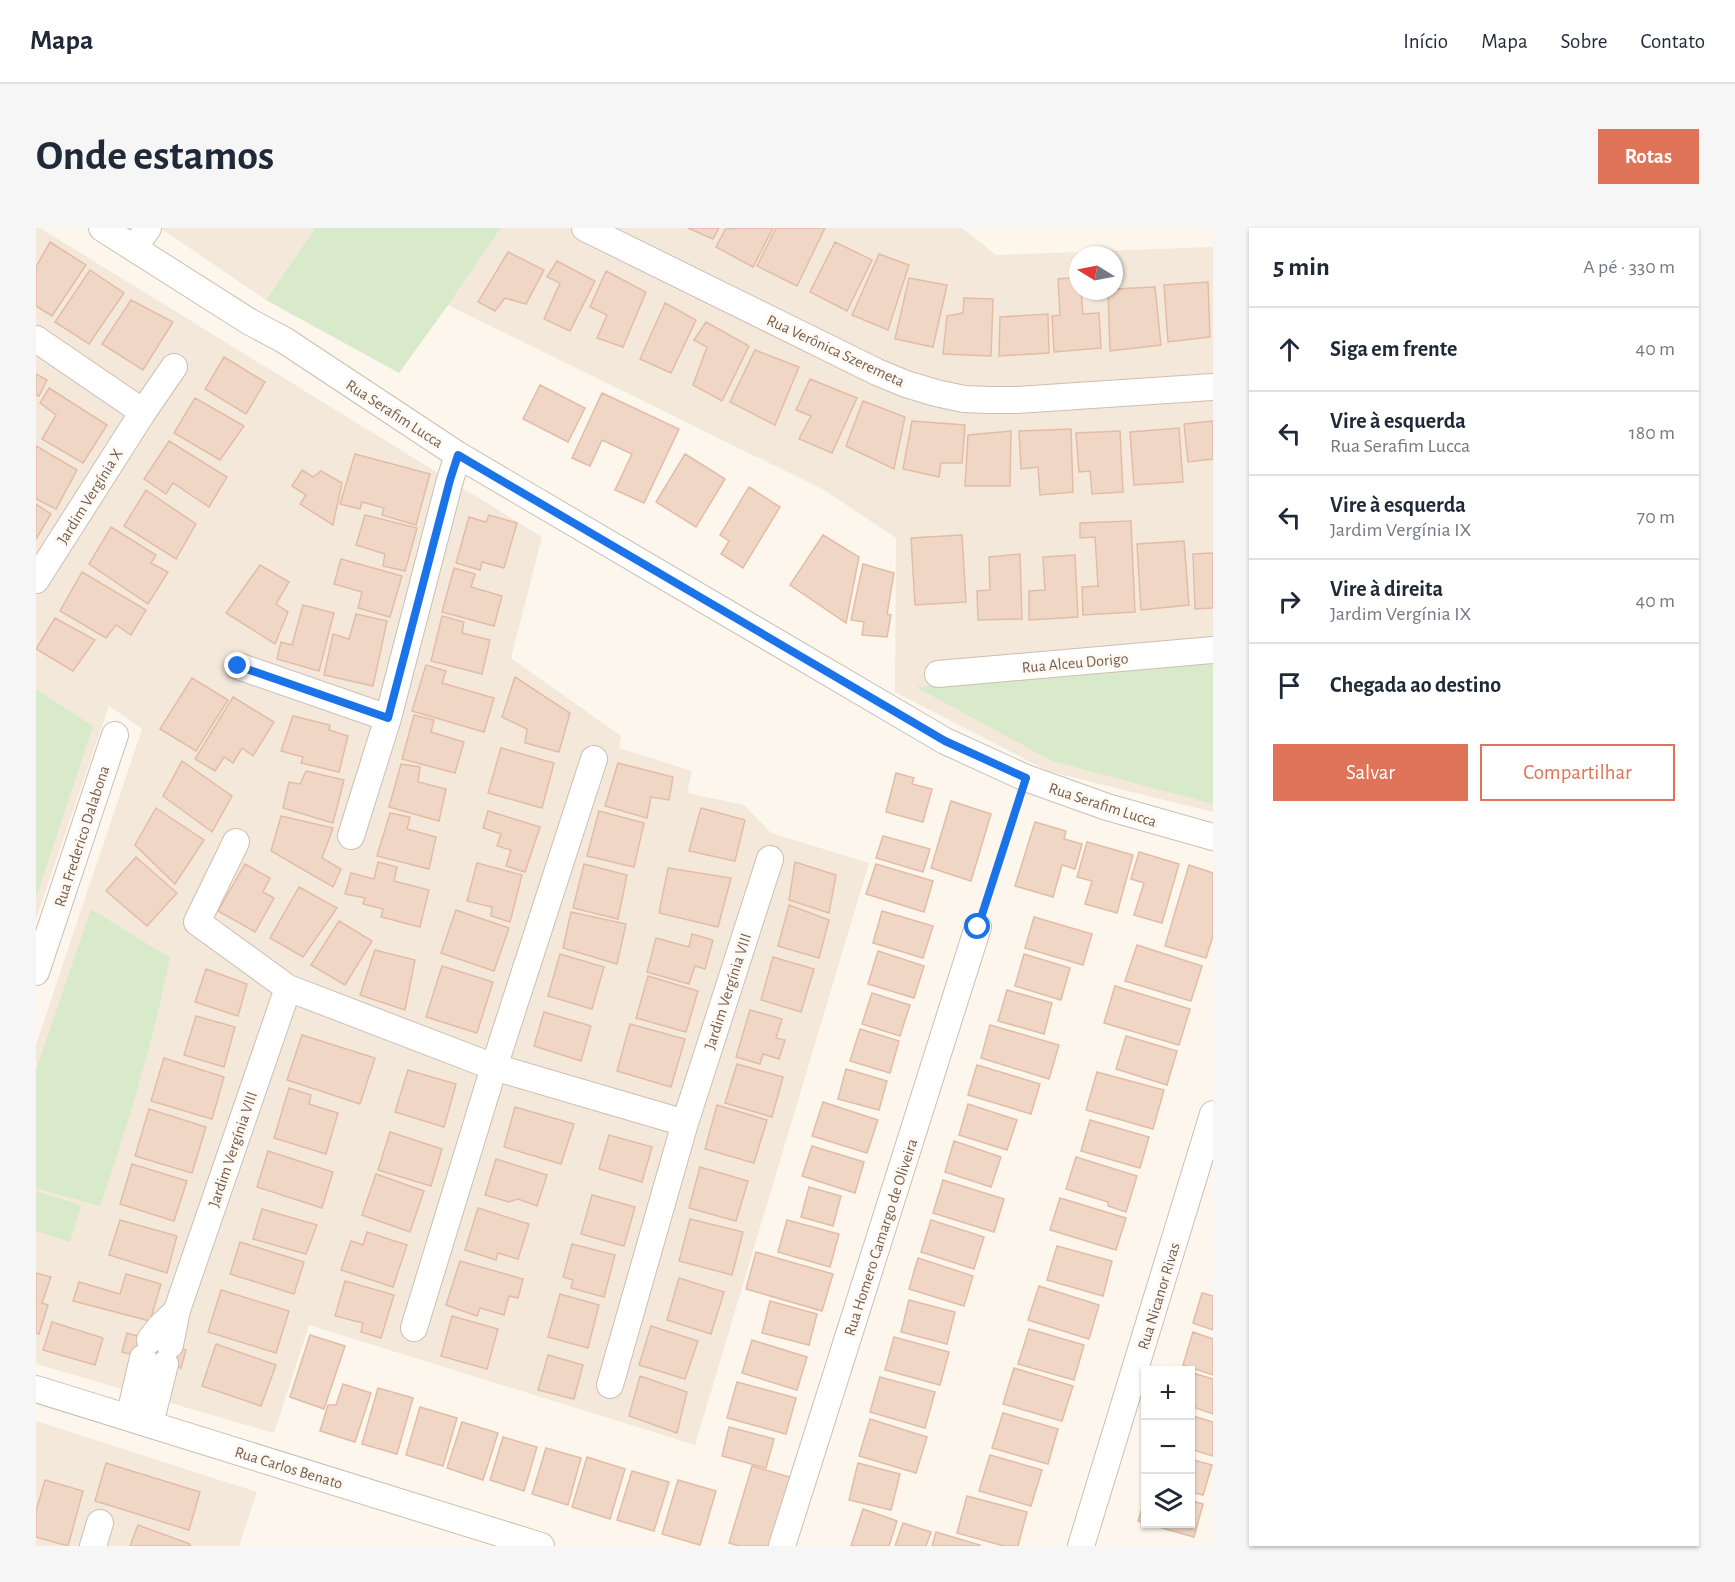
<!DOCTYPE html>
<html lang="pt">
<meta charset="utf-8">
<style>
:root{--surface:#fff;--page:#f6f6f7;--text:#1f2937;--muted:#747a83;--line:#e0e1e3;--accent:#df7458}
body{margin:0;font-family:"Alegreya Sans",sans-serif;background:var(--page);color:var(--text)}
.controls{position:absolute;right:18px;bottom:18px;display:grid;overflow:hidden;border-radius:0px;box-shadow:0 2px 4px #0004}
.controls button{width:54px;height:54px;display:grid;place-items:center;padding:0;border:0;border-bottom:2px solid var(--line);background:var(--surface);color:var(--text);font:30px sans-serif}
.compass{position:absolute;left:1033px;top:18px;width:54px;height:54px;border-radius:50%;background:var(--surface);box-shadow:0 2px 4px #0004;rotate:280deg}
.stop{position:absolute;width:18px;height:18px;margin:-14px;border:4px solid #1a73e8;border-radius:50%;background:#fff}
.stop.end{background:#1a73e8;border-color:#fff;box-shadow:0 2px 6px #0008}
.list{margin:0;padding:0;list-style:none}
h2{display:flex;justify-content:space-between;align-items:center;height:78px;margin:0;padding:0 24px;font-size:26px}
h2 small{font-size:20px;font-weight:400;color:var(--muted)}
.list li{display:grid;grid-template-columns:39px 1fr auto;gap:18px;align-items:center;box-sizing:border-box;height:84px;padding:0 24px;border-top:2px solid var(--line)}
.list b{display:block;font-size:22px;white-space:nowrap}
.list p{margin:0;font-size:20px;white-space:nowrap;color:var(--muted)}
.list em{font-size:20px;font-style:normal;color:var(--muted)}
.actions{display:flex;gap:12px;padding:18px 24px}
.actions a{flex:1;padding:14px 0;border:2px solid var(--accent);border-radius:0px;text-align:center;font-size:21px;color:var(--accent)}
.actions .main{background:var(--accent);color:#fff}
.icon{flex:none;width:33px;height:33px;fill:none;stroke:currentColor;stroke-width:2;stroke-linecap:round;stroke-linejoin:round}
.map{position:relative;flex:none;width:1177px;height:1318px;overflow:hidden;border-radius:0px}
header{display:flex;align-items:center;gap:36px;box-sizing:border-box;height:84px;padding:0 30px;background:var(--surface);border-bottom:2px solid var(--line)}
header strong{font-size:28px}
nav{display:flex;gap:33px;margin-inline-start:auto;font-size:21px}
.intro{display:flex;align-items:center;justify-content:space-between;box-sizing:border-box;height:144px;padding:0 36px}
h1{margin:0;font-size:42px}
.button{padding:15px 27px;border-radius:0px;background:var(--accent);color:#fff;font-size:21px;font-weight:700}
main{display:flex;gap:36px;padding:0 36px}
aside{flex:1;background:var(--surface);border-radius:0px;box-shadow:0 2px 4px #0004}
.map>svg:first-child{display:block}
</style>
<header>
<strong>Mapa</strong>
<nav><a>Início</a><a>Mapa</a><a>Sobre</a><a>Contato</a></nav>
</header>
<div class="intro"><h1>Onde estamos</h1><a class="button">Rotas</a></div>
<main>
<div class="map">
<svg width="1177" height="1318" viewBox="0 0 1177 1318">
<rect width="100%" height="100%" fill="#fcf6ec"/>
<path fill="#f4e8db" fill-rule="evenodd" d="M0,0H4L506,309L475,430L585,508L583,520L656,543L651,565L708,577L735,605L833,635L659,1217L273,1097L238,1205L0,1136V817L106,501L73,478L0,691Z
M124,0H279L230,72Z
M465,0H926L960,27L1177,19V584L1012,543L859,464L860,310L788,262L412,77ZM1042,27H1078V63H1042Z
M0,1193L221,1264L203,1318H0Z"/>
<path fill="#d8eaca" d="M279,0H465L412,77L363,145L230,72Z
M1177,434V576L1016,533L880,459Z
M0,461L57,498L0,670Z
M55,681L134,730C117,814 92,897 64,978L0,960V842Z
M0,963L45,977L34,1014L0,1003Z"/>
<path fill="#f0d6c5" stroke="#e3bca6" stroke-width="1.5" d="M652,0H683L677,11Z
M690,0L700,1L701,0H737L717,39L680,19Z
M740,0H789L761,58L721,38Z
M14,14L50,37L16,88L0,78V39Z
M799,14L836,32L811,83L774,64Z
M472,24L508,42L490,76L469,70L459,83L442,74Z
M843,26L873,37L852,102L816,87Z
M521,33L559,53L534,103L508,91L524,55L511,49Z
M54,42L88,65L53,116L19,94Z
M570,43L610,64L587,119L561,110L571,87L554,79Z
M1042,49V63H1045L1047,86L1063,85L1065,120L1018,124L1016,88L1024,87L1022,51Z
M873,50L911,57L897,119L859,111Z
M1172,54L1174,109L1132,114L1128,57Z
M1119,59L1125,117L1074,123L1072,63H1078V61Z
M928,70L957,71L955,128L907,126L911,88L927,85Z
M95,72L137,94L107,142L66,116Z
M629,75L660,92L635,145L604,131Z
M1012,86L1013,125L963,128L964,89Z
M670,94L713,118L686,173L657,157L671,119L658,112Z
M719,122L763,139L739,197L694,174Z
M188,129L229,154L210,186L169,161Z
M0,146L11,152L3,168L0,167Z
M774,151L821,170L796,225L763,211L775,188L760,182Z
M504,157L549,180L532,214L487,191Z
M13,160L71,197L47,235L6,211L20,187L4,175Z
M566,165L643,201L608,275L579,262L596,226L566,212L554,238L536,230Z
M159,170L208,198L184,232L138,205Z
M827,173L869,189L858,241L810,218Z
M876,193L929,197L926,235H905L903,249L867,241Z
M1177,193V231L1152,234L1148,196Z
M1143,200L1147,254L1098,257L1094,204Z
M1035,201L1037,264L1004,267L1002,239L985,241L983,203Z
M975,203L974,258H929L932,207Z
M1084,203L1087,264L1056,266L1054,243L1043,244L1040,205Z
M133,213L191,249L173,279L137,255L130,266L108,251Z
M0,218L41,242L20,281L0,271Z
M319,226L394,246L380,297L346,287L348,280L326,274L324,281L304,276Z
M649,226L689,251L660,299L620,274Z
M266,242L277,249L285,243L306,255L297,297L264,276L270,267L256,258Z
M713,259L744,279L707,340L685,326L693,313L684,307Z
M110,262L160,296L140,331L88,298Z
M0,276L15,286L0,311Z
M329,287L381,300L369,343L347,338L349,326L320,317Z
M453,287L481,295L468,340L446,334L444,342L420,335L433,289L450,294Z
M1095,293L1099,384L1047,387L1046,359L1062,358L1059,309L1044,310V295Z
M75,299L120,327L115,335L132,344L112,376L53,336Z
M787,307L823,329L810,395L754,357Z
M926,307L930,374L879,377L875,310Z
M1148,313L1153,377L1105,382L1101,316Z
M1177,325V380L1159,381L1157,326Z
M984,326L986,391L942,392L941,363L954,362L953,329Z
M1039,327L1042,389L993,392V363L1009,362L1007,329Z
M305,331L366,348L354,389L322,380L326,364L298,356Z
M827,336L858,345L851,386L855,387L851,409L826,407L828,394L815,392Z
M224,337L253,354L240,376L252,384L239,416L190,385Z
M418,340L439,346L435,359L466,368L458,398L406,384Z
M46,344L110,382L95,407L80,397L70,410L24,383Z
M267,377L298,385L283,443L241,431L245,414L256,417Z
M320,386L351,393L337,458L288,447L297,406L313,411Z
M406,388L428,394L426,405L454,412L446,446L395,433Z
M19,390L59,412L37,443L0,421Z
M390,437L410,443L406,455L458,470L448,504L376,483Z
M479,449L534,485L523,524L489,515L491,501L466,489Z
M156,450L192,472L160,523L124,501Z
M197,469L238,494L217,528L206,520L197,535L188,529L179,543L159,531Z
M378,487L398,492L395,504L428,514L419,545L366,531Z
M257,488L294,497L293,502L312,508L303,544L265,535L267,529L245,523Z
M465,520L518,535L506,580L452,565Z
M146,533L196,568L176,604L127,568Z
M582,535L637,549L633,572L615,569L611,590L569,578Z
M365,536L384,539L382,554L410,561L403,593L353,579Z
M270,543L308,552L297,595L247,580L253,554L264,556Z
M860,545L878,550L876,556L896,561L887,594L850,584Z
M915,573L955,586L935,653L895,640Z
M120,580L168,612L139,656L99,617Z
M665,580L709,592L699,633L653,623Z
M452,583L504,599L489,644L470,638L475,622L461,618L465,606L447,600Z
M563,583L608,595L598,639L551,628Z
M354,585L374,589L371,601L400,609L393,641L341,628Z
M245,588L297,600L286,630L305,641L297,659L235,623Z
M999,594L1030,603L1028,611L1046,616L1039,641L1026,637L1017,669L979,658Z
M847,608L894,621L887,644L840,630Z
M1051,614L1097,627L1081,685L1049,676L1056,653L1041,649Z
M1103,624L1143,636L1126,695L1098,687L1108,655L1095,651Z
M100,629L141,665L111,698L70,663Z
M342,634L361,639L358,653L393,662L384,699L345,689L347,681L327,676L329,670L309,666L315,645L338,651Z
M759,634L800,647L793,685L753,672Z
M441,635L486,647L474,694L455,688L456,679L431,673Z
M209,636L234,650L227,664L238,670L219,704L182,683Z
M548,636L591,647L582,691L537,680Z
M840,636L897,653L888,684L830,666Z
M1153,637L1177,645V708L1170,730L1129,718Z
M632,640L695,650L682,699L623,685Z
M263,659L301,680L267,729L234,710Z
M753,677L793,692L783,730L742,718Z
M420,682L473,700L458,743L405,725Z
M846,683L897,698L887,730L837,715Z
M535,684L590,696L581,736L527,720Z
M998,689L1056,706L1047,737L989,720Z
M303,693L336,713L309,757L275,737Z
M656,706L677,712L669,741L659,738L653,756L611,744L620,710L653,719Z
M1101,717L1166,738L1155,773L1089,753Z
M339,722L379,732L369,782L324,767Z
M842,723L888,738L878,770L832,756Z
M524,726L568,739L556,781L512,768Z
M988,726L1034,740L1025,772L979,758Z
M737,729L778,741L765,784L725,772Z
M406,738L457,754L441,805L390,789Z
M170,741L211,756L202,788L159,774Z
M612,748L662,763L650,804L600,790Z
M1079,758L1154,781L1143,817L1068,795Z
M971,762L1016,775L1008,806L962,793Z
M836,765L874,777L864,808L826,796Z
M714,782L746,791L740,810L749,812L743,831L727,826L724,836L700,829Z
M508,784L555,798L545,833L498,818Z
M160,788L199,799L188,839L148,827Z
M594,796L649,811L635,859L581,843Z
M954,797L1023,817L1013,851L945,830Z
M824,801L863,813L854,845L814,833Z
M266,807L339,830L324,876L251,852Z
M1090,808L1141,823L1131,857L1080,841Z
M128,830L188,849L176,891L115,873Z
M701,836L747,849L736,889L689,875Z
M941,837L1004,856L995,886L932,867Z
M810,841L851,853L843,882L802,871Z
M372,842L420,856L408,899L359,884Z
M1061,844L1128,862L1117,901L1050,882Z
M253,860L275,867L273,876L302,885L290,926L238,910Z
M787,874L842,892L831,925L776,908Z
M932,876L981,892L971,922L923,907Z
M681,877L731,892L718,935L669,921Z
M479,879L538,896L525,936L468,919Z
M113,881L170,899L156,945L99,928Z
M1054,892L1113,909L1104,940L1045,923Z
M354,904L406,921L395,958L342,942Z
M573,907L616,919L606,954L563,941Z
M918,913L965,929L955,959L909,944Z
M776,918L828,934L819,965L766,948Z
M232,923L297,944L286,980L221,959Z
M1040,929L1101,948L1090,984L1072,978V974L1030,961Z
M460,931L511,947L501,978L482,971L473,974L449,967Z
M96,936L151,953L138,993L84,976Z
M664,939L712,953L700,993L653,980Z
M340,946L388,963L374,1004L326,987Z
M907,952L968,971L958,1004L897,985Z
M773,959L805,968L797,998L765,989Z
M556,967L599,979L588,1018L545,1006Z
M1024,970L1090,990L1080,1022L1014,1002Z
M442,980L493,996L482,1031L462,1025L460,1032L429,1022Z
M226,981L281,997L270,1026L217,1011Z
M654,991L707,1004L696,1047L643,1033Z
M84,992L141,1008L131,1045L73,1027Z
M751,992L803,1006L794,1039L742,1024Z
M895,992L948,1009L938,1041L885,1024Z
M331,1004L371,1017L357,1059L305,1042L315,1013L327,1017Z
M204,1014L268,1034L258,1066L194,1046Z
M536,1016L579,1027L568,1069L535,1060L537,1052L527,1049Z
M1021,1018L1076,1033L1067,1068L1011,1052Z
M720,1024L797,1046L786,1083L710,1061Z
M882,1030L937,1048L928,1078L873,1061Z
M424,1033L487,1051L482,1070L473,1068L468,1087L444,1080L441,1088L410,1077Z
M0,1045L15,1049L6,1075L12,1077L3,1106L0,1105Z
M90,1046L125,1056L114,1093L37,1073L43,1054L84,1066Z
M643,1050L688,1064L675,1106L631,1092Z
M309,1053L358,1067L345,1110L325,1104L327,1095L299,1088Z
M1003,1058L1063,1077L1053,1111L992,1092Z
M185,1062L253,1083L240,1125L172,1104Z
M1166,1065L1177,1068V1102L1157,1095Z
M524,1066L563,1077L552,1120L512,1109Z
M873,1072L919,1084L911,1116L865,1104Z
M734,1073L781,1086L773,1117L726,1105Z
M416,1088L462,1101L451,1141L405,1128Z
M16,1094L67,1110L59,1137L7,1122Z
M615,1098L662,1113L649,1151L603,1137Z
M993,1101L1048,1117L1038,1152L982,1136Z
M1157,1104L1177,1111V1147L1147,1137Z
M91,1105L150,1122L145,1140L86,1124Z
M274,1107L309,1118L288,1181L254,1169Z
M858,1109L913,1124L904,1157L849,1142Z
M716,1112L771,1129L761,1162L706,1145Z
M180,1116L240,1137L225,1178L166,1158Z
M512,1127L547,1137L538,1171L502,1162Z
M978,1140L1037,1158L1026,1193L967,1176Z
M1154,1144L1177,1151V1186L1154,1178Z
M604,1148L651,1164L641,1205L593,1188Z
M844,1149L899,1164L889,1200L834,1184Z
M701,1154L760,1170L750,1206L691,1190Z
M307,1156L335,1165L319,1214L284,1203L292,1177H300Z
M342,1160L377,1170L361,1226L326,1216Z
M384,1179L421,1190L407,1238L370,1227Z
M967,1185L1022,1201L1012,1236L956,1220Z
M1154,1187L1177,1194V1228L1154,1221Z
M834,1191L891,1209L880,1245L823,1228Z
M426,1194L462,1205L447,1252L411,1240Z
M693,1199L738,1211L730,1240L686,1228Z
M467,1209L501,1219L488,1263L454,1252Z
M510,1220L545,1230L532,1277L496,1266Z
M954,1227L1006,1242L995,1278L943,1263Z
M551,1229L589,1241L574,1291L536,1279Z
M1154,1231L1176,1237L1167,1267L1154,1264Z
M70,1235L164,1264L153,1302L59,1273Z
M822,1235L864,1246L855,1282L813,1272Z
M716,1238L757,1250L736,1318H703L693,1315Z
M596,1243L633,1254L618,1303L581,1292Z
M9,1252L47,1263L32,1318L0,1309V1283Z
M642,1252L680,1263L664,1317L626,1306Z
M931,1268L991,1284L982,1318H968L921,1305Z
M1110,1268V1295L1102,1293Z
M1154,1272L1167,1276L1158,1309L1112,1296H1154Z
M827,1281L861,1293L853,1318H815Z
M867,1295L895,1304L890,1318H859Z
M102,1297L154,1316V1318H94Z
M900,1304L944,1317L943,1318H896Z"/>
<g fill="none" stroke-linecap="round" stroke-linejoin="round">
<defs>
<path id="minor" d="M66,0L214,94L248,112L422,227L909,513L990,550L1071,579L1177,609
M549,0L841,144L870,156L900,165L928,171L953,172H981L1177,159
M98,20L112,0
M0,111L107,184L0,352
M107,184L138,139
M202,438L352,490
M902,446L1177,422
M315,608L352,490L414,252L422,227
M200,614L161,694L252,760L458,839L649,895
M0,744L79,507
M378,1100L458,839L558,531
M114,1112L124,1099L141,1083
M134,1117L141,1082L252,760
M574,1157L649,895L734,631
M0,1161L505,1318
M93,1190L107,1130
M114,1196L129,1136
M57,1318L64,1295
M746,1318L942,699
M1045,1318L1177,886"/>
</defs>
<use href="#minor" stroke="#cebeb1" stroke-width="28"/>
<path stroke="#d6b9a7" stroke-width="4" stroke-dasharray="1.5 4.5" stroke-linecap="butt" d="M950,676L983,571"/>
<use href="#minor" stroke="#fff" stroke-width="26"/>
</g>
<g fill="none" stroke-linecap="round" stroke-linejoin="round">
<path stroke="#1a73e8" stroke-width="8" d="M202,438L352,490L414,252L422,227L909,513L990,550L942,699"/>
</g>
<g text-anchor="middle" stroke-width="6" stroke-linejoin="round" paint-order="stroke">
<g font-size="16" fill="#775d4f" stroke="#fefaf3">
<text transform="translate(800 122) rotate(25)" y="6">Rua Verônica Szeremeta</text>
<text transform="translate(359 185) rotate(33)" y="6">Rua Serafim Lucca</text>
<text transform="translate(53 268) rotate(-58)" y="6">Jardim Vergínia X</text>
<text transform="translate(1039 434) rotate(-5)" y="6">Rua Alceu Dorigo</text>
<text transform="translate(1067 576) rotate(18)" y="6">Rua Serafim Lucca</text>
<text transform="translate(45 608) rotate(-72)" y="6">Rua Frederico Dalabona</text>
<text transform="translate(691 763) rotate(-72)" y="6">Jardim Vergínia VIII</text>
<text transform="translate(196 921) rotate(-71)" y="6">Jardim Vergínia VIII</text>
<text transform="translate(844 1009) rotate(-72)" y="6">Rua Homero Camargo de Oliveira</text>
<text transform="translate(1122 1068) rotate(-73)" y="6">Rua Nicanor Rivas</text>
<text transform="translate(253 1239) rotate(17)" y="6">Rua Carlos Benato</text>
</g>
</g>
</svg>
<div class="controls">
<button>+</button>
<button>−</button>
<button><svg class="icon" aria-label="layers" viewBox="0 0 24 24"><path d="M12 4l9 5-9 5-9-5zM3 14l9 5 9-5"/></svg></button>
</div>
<svg class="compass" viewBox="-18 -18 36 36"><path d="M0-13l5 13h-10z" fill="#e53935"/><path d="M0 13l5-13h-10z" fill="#747a83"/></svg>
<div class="stop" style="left:942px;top:699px"></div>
<div class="stop end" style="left:202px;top:438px"></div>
</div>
<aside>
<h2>5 min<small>A pé · 330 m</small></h2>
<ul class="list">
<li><svg class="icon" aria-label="ahead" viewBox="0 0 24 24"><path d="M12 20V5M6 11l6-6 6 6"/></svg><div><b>Siga em frente</b></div><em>40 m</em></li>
<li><svg class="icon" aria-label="left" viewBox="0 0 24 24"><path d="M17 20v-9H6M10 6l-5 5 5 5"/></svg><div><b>Vire à esquerda</b><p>Rua Serafim Lucca</p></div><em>180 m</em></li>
<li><svg class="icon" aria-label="left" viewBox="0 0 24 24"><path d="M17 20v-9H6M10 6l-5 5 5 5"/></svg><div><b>Vire à esquerda</b><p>Jardim Vergínia IX</p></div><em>70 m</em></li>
<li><svg class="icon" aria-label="right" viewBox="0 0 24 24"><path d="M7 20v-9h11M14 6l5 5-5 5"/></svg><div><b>Vire à direita</b><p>Jardim Vergínia IX</p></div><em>40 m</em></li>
<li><svg class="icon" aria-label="arrive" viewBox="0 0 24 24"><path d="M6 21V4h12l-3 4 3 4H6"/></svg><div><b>Chegada ao destino</b></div></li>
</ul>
<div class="actions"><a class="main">Salvar</a><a>Compartilhar</a></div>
</aside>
</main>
